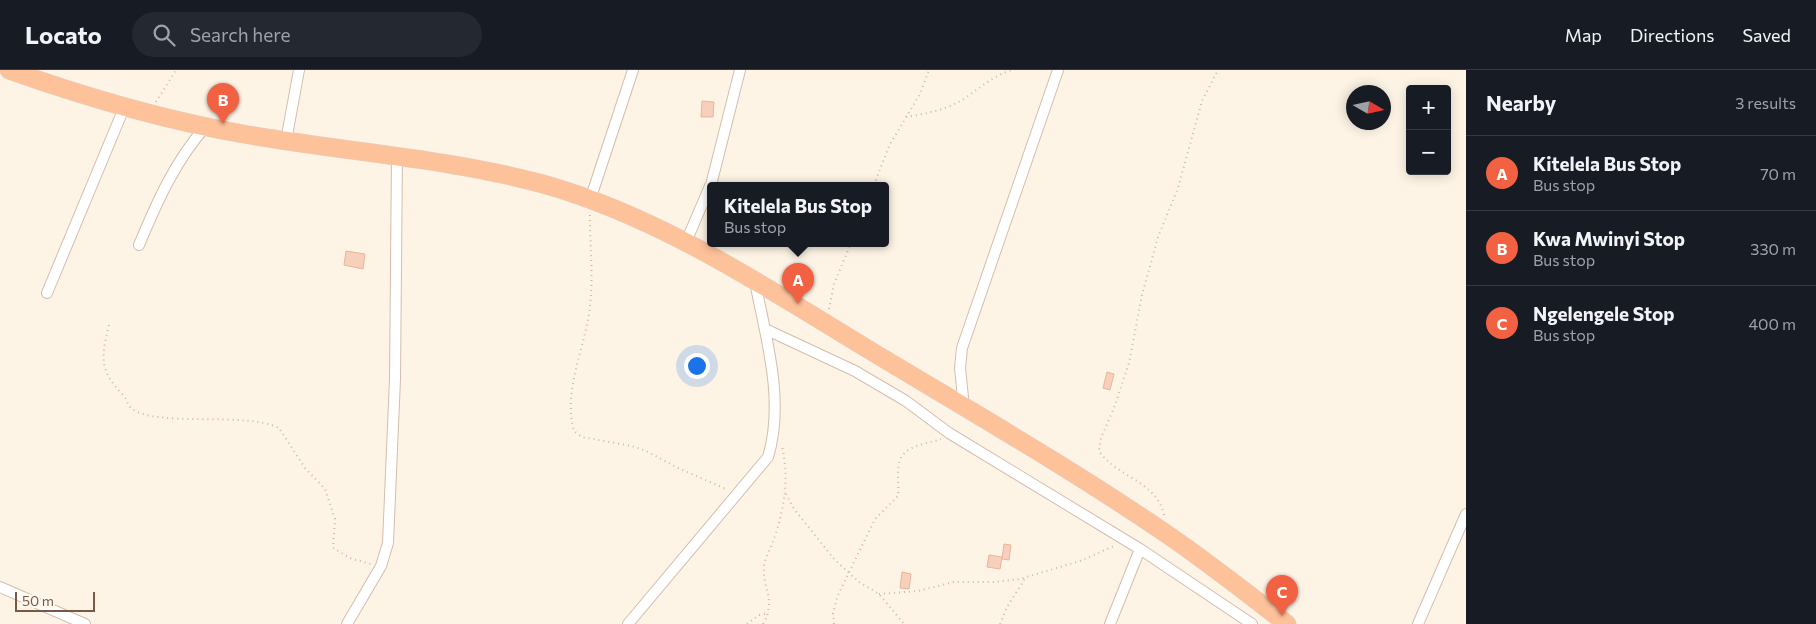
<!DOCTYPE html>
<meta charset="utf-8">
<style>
:root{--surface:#171b24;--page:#242831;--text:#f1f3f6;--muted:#9ea1a6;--line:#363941;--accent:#f26141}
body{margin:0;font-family:Commissioner,sans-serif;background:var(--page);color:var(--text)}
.controls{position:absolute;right:15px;top:15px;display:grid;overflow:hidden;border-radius:5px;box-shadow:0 2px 12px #0003}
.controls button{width:45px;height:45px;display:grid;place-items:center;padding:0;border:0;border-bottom:1px solid var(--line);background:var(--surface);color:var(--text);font:25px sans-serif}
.compass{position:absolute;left:1346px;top:15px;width:45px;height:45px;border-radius:50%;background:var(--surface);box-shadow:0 2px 12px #0003;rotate:99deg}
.scale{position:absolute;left:15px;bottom:12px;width:80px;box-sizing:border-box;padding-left:5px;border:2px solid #7a5848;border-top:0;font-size:14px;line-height:18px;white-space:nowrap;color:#7a5848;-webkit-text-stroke:4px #fff8ee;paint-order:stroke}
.you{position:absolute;left:696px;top:295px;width:18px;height:18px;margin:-12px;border:4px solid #fff;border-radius:50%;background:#1a73e8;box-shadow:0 0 0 8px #1a73e833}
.badge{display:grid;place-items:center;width:32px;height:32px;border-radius:50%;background:var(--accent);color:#fff;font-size:16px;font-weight:700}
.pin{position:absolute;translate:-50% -41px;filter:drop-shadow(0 1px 2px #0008)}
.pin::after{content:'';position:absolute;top:26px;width:18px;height:15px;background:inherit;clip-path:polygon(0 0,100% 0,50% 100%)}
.popup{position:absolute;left:707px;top:112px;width:182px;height:65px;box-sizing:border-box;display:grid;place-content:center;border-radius:5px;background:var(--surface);filter:drop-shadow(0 1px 4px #0005);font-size:16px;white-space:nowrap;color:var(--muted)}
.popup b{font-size:19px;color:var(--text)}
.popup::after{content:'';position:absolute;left:50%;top:100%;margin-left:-10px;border:10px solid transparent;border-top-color:var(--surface)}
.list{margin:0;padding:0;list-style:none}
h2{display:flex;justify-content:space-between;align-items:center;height:65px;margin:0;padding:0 20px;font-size:21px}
h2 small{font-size:16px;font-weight:400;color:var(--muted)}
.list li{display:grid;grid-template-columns:32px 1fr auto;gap:15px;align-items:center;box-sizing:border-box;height:75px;padding:0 20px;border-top:1px solid var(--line)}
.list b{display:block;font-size:19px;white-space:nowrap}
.list p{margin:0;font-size:16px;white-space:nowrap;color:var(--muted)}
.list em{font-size:16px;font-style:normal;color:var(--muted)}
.icon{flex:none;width:28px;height:28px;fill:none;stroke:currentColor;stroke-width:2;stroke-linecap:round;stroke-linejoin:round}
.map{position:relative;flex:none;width:1466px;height:554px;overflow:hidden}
header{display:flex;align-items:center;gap:30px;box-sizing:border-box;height:70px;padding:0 25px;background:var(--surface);border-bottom:1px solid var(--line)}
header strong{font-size:24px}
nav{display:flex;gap:28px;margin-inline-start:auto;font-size:18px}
.search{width:350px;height:45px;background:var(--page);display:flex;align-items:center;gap:12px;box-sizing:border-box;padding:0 18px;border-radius:28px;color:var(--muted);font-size:19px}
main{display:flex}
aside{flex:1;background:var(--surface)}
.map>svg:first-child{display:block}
</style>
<header>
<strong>Locato</strong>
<div class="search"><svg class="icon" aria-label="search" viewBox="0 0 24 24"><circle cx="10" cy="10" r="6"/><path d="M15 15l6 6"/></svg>Search here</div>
<nav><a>Map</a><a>Directions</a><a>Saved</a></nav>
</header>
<main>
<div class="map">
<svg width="1466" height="554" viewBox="0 0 1466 554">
<rect width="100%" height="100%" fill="#fef4e6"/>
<path fill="#f6d0bb" stroke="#eab59a" d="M702,31L714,32L713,47H701Z
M346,181L365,184L363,199L344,195Z
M1107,302L1114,304L1110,320L1103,318Z
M1004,474L1011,475L1009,490L1002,489Z
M989,485L1002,487L1000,499L987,497Z
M902,502L911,504L909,519L900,518Z"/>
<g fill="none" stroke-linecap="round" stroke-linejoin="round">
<defs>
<path id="minor" d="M286,71L299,0
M711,115L740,0
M590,130L633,0
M686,172L710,116
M139,175C157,132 174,93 205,57
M47,223L124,38
M765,259L855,301L906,331L949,363L1140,479L1252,554
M964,337L960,298L962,278L1058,0
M0,517L85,554
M347,554L381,496L388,473L395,309L397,85
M628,554L768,387C785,331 766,268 755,212
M1110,554L1140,479
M1418,554L1466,444"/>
<path id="trunk" d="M9,0C88,28 167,51 249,65C347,82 447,88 543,114C658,146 764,216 866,278C967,339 1070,398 1168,465C1209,493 1248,524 1287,554"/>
</defs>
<use href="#minor" stroke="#d4bdad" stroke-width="12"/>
<use href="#trunk" stroke="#dcd4cf" stroke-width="19"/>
<path stroke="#dcb39d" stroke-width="2" stroke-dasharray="1 4" stroke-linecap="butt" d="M156,32L176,0
M906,47C925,44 945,40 962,30C979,19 992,6 1012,0
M874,115L889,76L920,24L929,0
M590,145C590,179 594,211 589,244C583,282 563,323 574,361L582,367L632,376L646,381L678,398L726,419
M829,239L834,214L851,173
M109,255C101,288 99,300 123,325C127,329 127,334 131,338C154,358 246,341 279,358L305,398L325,419L335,449L333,478L352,489L371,494
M786,424L794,439L834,489L859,512L879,524L904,554
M1164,445C1157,411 1116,407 1099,381L1101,368L1114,338L1129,293L1142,225L1158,167L1178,118L1202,31L1218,0
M879,524L918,521L954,512H995L1020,509L1080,491L1114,476
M747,554L759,545L769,543
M763,554C777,529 762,521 764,495C766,485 772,476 775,466C785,435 789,408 782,376
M834,554L833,544L837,527L875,449L898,426C899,416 897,404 899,394C902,375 927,374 941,369
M1000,554L1007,537L1026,507"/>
<use href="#minor" stroke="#fff" stroke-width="10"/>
<use href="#trunk" stroke="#fec29a" stroke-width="18"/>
</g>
</svg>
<div class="controls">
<button>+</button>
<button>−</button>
</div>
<svg class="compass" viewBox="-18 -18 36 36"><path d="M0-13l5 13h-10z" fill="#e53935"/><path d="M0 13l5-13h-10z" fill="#9ea1a6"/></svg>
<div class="scale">50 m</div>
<div class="you"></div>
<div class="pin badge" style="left:798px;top:234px">A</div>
<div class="popup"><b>Kitelela Bus Stop</b>Bus stop</div>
<div class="pin badge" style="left:223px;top:54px">B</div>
<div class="pin badge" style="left:1282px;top:546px">C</div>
</div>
<aside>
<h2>Nearby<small>3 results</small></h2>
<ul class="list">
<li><span class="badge">A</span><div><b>Kitelela Bus Stop</b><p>Bus stop</p></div><em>70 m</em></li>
<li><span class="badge">B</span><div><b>Kwa Mwinyi Stop</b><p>Bus stop</p></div><em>330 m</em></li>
<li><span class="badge">C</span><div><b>Ngelengele Stop</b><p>Bus stop</p></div><em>400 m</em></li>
</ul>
</aside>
</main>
